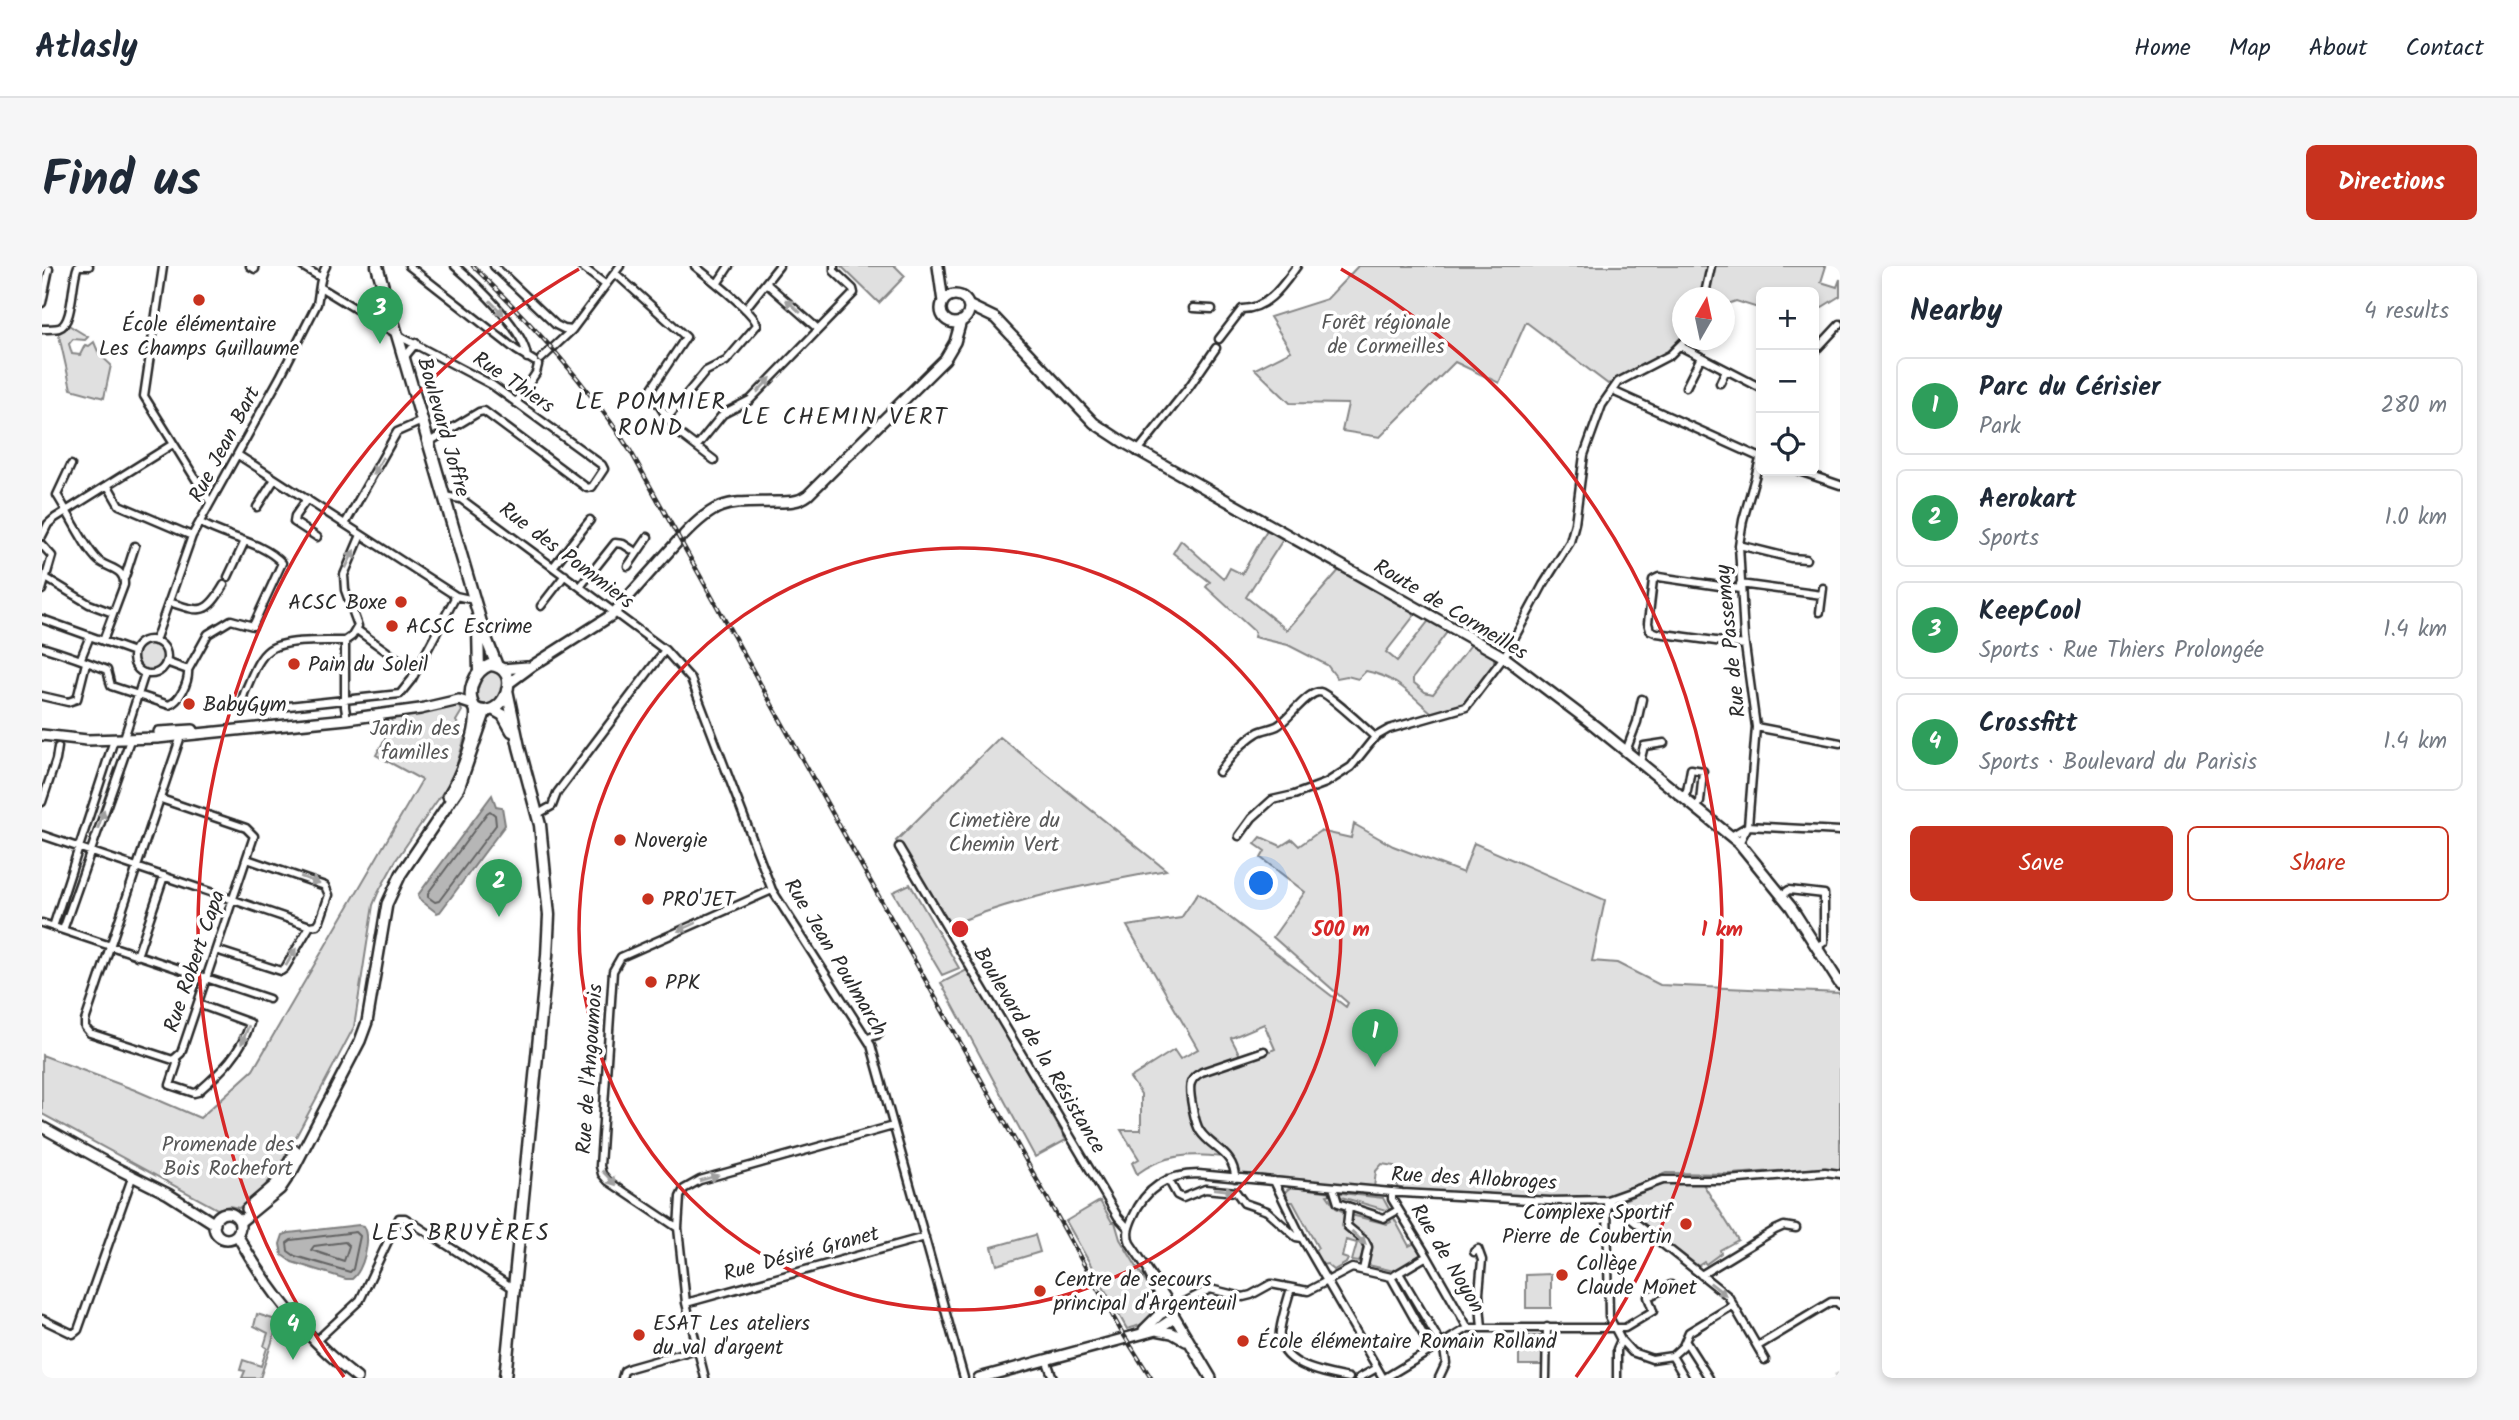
<!DOCTYPE html>
<meta charset="utf-8">
<style>
:root{--surface:#fff;--page:#f6f6f7;--text:#1f2937;--muted:#747a83;--line:#e0e1e3;--accent:#c8321e}
body{margin:0;font-family:Kalam,sans-serif;background:var(--page);color:var(--text)}
.controls{position:absolute;right:21px;top:21px;display:grid;overflow:hidden;border-radius:10px;box-shadow:0 4px 10px #0003}
.controls button{width:63px;height:63px;display:grid;place-items:center;padding:0;border:0;border-bottom:2px solid var(--line);background:var(--surface);color:var(--text);font:35px sans-serif}
.compass{position:absolute;left:1630px;top:21px;width:63px;height:63px;border-radius:50%;background:var(--surface);box-shadow:0 4px 10px #0003;rotate:9deg}
.you{position:absolute;left:1220px;top:618px;width:24px;height:24px;margin:-18px;border:5px solid #fff;border-radius:50%;background:#1a73e8;box-shadow:0 0 0 10px #1a73e833}
.badge{display:grid;place-items:center;width:46px;height:46px;border-radius:50%;background:var(--accent);color:#fff;font-size:23px;font-weight:700}
.pin{position:absolute;translate:-50% -58px;filter:drop-shadow(0 2px 4px #0008)}
.pin::after{content:'';position:absolute;top:37px;width:24px;height:21px;background:inherit;clip-path:polygon(0 0,100% 0,50% 100%)}
.list{margin:0;padding:0;list-style:none}
h2{display:flex;justify-content:space-between;align-items:center;height:91px;margin:0;padding:0 28px;font-size:30px}
h2 small{font-size:23px;font-weight:400;color:var(--muted)}
.list li{display:grid;grid-template-columns:46px 1fr auto;gap:21px;align-items:center;box-sizing:border-box;height:98px;margin:0 14px 14px;padding:0 14px;border:2px solid var(--line);border-radius:10px}
.list b{display:block;font-size:26px;white-space:nowrap}
.list p{margin:0;font-size:23px;white-space:nowrap;color:var(--muted)}
.list em{font-size:23px;font-style:normal;color:var(--muted)}
.actions{display:flex;gap:14px;padding:21px 28px}
.actions a{flex:1;padding:16px 0;border:2px solid var(--accent);border-radius:10px;text-align:center;font-size:24px;color:var(--accent)}
.actions .main{background:var(--accent);color:#fff}
.icon{flex:none;width:38px;height:38px;fill:none;stroke:currentColor;stroke-width:2;stroke-linecap:round;stroke-linejoin:round}
.map{position:relative;flex:none;width:1798px;height:1112px;overflow:hidden;border-radius:10px}
header{display:flex;align-items:center;gap:42px;box-sizing:border-box;height:98px;padding:0 35px;background:var(--surface);border-bottom:2px solid var(--line)}
header strong{font-size:33px}
nav{display:flex;gap:38px;margin-inline-start:auto;font-size:24px}
.intro{display:flex;align-items:center;justify-content:space-between;box-sizing:border-box;height:168px;padding:0 42px}
h1{margin:0;font-size:49px}
.button{padding:18px 32px;border-radius:10px;background:var(--accent);color:#fff;font-size:24px;font-weight:700}
main{display:flex;gap:42px;padding:0 42px}
aside{flex:1;background:var(--surface);border-radius:10px;box-shadow:0 4px 10px #0003}
.map>svg:first-child{display:block}
</style>
<header>
<strong>Atlasly</strong>
<nav><a>Home</a><a>Map</a><a>About</a><a>Contact</a></nav>
</header>
<div class="intro"><h1>Find us</h1><a class="button">Directions</a></div>
<main>
<div class="map">
<svg width="1798" height="1112" viewBox="0 0 1798 1112">
<rect width="100%" height="100%" fill="#fff"/>
<filter id="ink" filterUnits="userSpaceOnUse"><feTurbulence type="fractalNoise" baseFrequency=".0143" numOctaves="2"/><feDisplacementMap in="SourceGraphic" scale="14" xChannelSelector="R" yChannelSelector="G"/><feConvolveMatrix kernelMatrix="1 2 1 2 8 2 1 2 1" color-interpolation-filters="sRGB"/></filter>
<g filter="url(#ink)">
<path fill="#e0e0e0" stroke="#868686" stroke-width="2" fill-rule="evenodd" d="M799,0H853L863,10L837,37Z
M1316,0H1784L1779,16L1795,21L1798,13V30L1772,46V26H1719V43L1694,35L1683,39L1682,32H1640L1641,74L1639,76L1615,95L1566,118L1484,56L1457,117L1413,96L1338,171L1300,165L1306,138L1248,137L1213,103L1249,85L1228,51L1285,33Z
M25,58L46,71L43,74L31,73L27,78L30,88L38,89L43,79L47,80L52,76L57,88L69,99L62,132L29,123L16,65Z
M1226,262L1242,272L1204,331L1245,364L1298,303L1375,346L1344,386L1355,395L1389,352L1408,362L1371,412V416L1383,426L1391,428L1431,376L1452,390V398L1426,438L1390,447C1368,428 1354,411 1324,405L1316,413L1305,410L1295,412L1285,399L1246,379L1212,371L1213,366L1164,321L1168,316L1131,287L1139,274L1182,313L1188,302L1200,308Z
M93 391a15 15 0 1 1 30 0a15 15 0 1 1-30 0Z
M446,404L455,405L462,414L461,421L452,437L441,441L436,438L432,428L440,409Z
M417,438L420,445L414,455L423,471L414,501L406,519L354,594L336,627L331,639L312,761L237,903L222,921L197,942L187,940L175,943L0,848V789L93,824L158,852L211,804L380,514L334,489L350,460L349,452Z
M958,471L1124,604C1050,618 978,630 909,659L854,575Z
M1312,558L1351,580L1421,607L1432,577L1563,634L1550,695L1575,697L1618,719L1798,727V904L1783,902L1688,908L1624,907L1565,931H1498L1355,924L1356,905L1352,900L1340,898L1334,905L1332,922L1198,907C1190,894 1174,866 1156,866L1181,891C1149,887 1122,888 1095,908L1090,897L1097,893L1079,864H1099V828L1088,812L1132,784L1138,793L1156,783L1085,660L1139,652L1156,627L1304,741L1306,737L1231,671L1263,626L1219,592L1223,585L1213,578L1219,571L1239,580L1250,573L1257,580L1278,565L1309,572ZM1222,758L1233,783L1202,797L1189,772Z
M868,618L917,702L900,709L851,626Z
M927,703L1024,874L993,891L899,717Z
M1624,917L1661,918L1696,974L1678,984L1679,987L1664,998L1662,996L1656,1000L1579,941V935Z
M1249,921L1341,932L1367,980L1373,977L1378,986V991L1352,1005L1326,999L1330,978L1308,958L1309,949L1345,958L1349,956L1344,944L1289,928L1285,929L1294,942L1304,947C1299,969 1314,967 1323,981L1317,996L1310,995L1315,977L1304,974L1300,991L1306,993L1304,997L1292,1004L1285,998L1280,999L1272,985L1276,982L1251,936H1245L1244,925Z
M1058,935L1070,956H1073L1078,973L1117,1038C1113,1054 1099,1060 1085,1063L1024,955Z
M993,969L998,986L955,999L950,981Z
M1509,1008V1042H1484V1009Z
M215,1048L237,1055L218,1112H200L203,1105L198,1104L201,1094L219,1100L225,1082L222,1080L226,1067L212,1060Z
M1477,1070H1500V1099H1477Z"/>
<path fill="#b6b6b6" stroke="#7e7e7e" stroke-width="2" d="M450,529L454,540L460,541L463,559L398,646L395,647L377,633L376,629Z
M317,959L322,960C330,973 321,1004 310,1013H304L250,996L240,989L238,978L241,969L247,967Z"/>
<g fill="none" stroke-linecap="round" stroke-linejoin="round">
<path stroke="#636363" stroke-width="2" d="M448,545L453,549L454,559L397,635L393,636L386,631V627L445,547Z
M314,966L318,970L311,1003L308,1006L253,990L246,985L245,977L249,974Z
M303,976L307,980L302,995L269,984L272,980Z"/>
<path stroke="#d5d5d5" stroke-width="9" stroke-dasharray="9 4.5" stroke-linecap="butt" d="M1794,1112L1798,1110"/>
<defs>
<path id="street" d="M208,0L213,3
M260,0L278,11
M367,0L474,84L492,95
M413,0C434,18 484,65 485,92
M452,0L514,59L522,63L530,64
M539,0L564,19
M121,1L102,130L168,236
M573,7L644,71L608,125L634,165L672,194
M675,18L687,0
M725,18L776,63
M278,21L361,72L450,119L560,199L562,203L550,221L545,222L442,145L437,146L387,176
M1662,32L1669,0
M0,37L7,3
M1151,42L1170,43
M703,43L737,0
M0,63C5,63 12,63 17,62C32,57 29,15 36,0H47
M1177,73L1200,43C1226,43 1241,19 1255,0
M1638,80L1719,122
M1772,86L1798,58
M362,92L374,77
M499,93L530,64L578,0
M1678,117L1684,104
M1644,121L1659,91
M1575,127L1719,192
M474,137L494,107L496,99
M625,152L664,105L684,95L715,59C712,45 666,11 653,0
M655,180L681,148L708,134L812,27L811,23L792,5V0
M1095,186L1147,121L1174,82
M196,189L414,330L432,334
M29,199L15,229C26,246 44,284 57,295C67,303 83,302 82,319L61,375
M1757,205L1798,219
M66,220L77,239L150,270
M402,230L419,233L623,384L649,413L730,624L829,779L922,1112
M265,233L253,250L252,256L275,271
M215,241L233,213
M303,258L355,166L380,155
M0,270L6,258L13,252L131,178
M0,279L10,290L0,324
M1697,279L1749,292L1764,293
M586,300L595,287
M511,301L548,254
M83,311L93,280
M186,311L203,275
M4,312L47,338L71,347
M1698,318L1780,329
M538,321L573,277L581,278L595,287L606,271
M1698,323L1617,311L1611,314L1606,357L1608,364L1615,367L1703,379
M127,336C158,346 164,350 182,319
M499,340L523,309
M1778,346L1781,322
M0,353L92,386
M315,364L351,390L375,403
M91 391a17 17 0 1 1 34 0a17 17 0 1 1-34 0Z
M113,375L150,270L238,111L275,38C278,24 277,12 284,0
M303,375C284,375 242,373 227,384C216,392 210,410 205,421C200,431 198,438 209,444L358,428L370,413L414,330
M303,375L310,370L316,360L303,324L302,309L319,269
M303,375V441L305,453
M0,381C23,388 43,395 65,404L69,420L127,439C138,435 147,416 146,404L124,396
M39,392L48,370
M146,404L166,368L189,354L211,360L240,297C220,275 184,272 159,257
M0,430L26,436L35,433L44,397
M1714,461L1798,477
M83,469L103,407
M1584,485L1595,456L1600,433
M1598,496L1602,480L1622,477
M1177,506C1188,492 1199,477 1215,467C1221,463 1229,463 1235,460C1247,454 1264,426 1278,426C1286,427 1324,463 1333,471
M1642,531L1645,525L1649,503L1661,505L1658,536L1655,541
M119,533L204,562L212,570L139,787L131,794L48,767L43,761V755L139,470
M0,536L14,494L16,481
M496,548L510,540L515,527L623,384
M0,569L268,660
M1197,570L1210,552L1230,534L1252,529L1284,517L1309,501L1333,471L1347,463L1424,441L1462,391L1501,319L1528,276L1533,257L1542,189L1560,139L1576,116L1628,89L1643,74
M1689,570L1706,560L1798,565
M1697,577L1706,560L1714,461L1702,372L1697,279L1701,254L1719,190
M857,581L1076,951L1086,962
M205,593L283,620L287,629L278,655L275,659L268,660
M1740,629L1747,624L1782,628V676L1775,681
M0,657L227,733
M11,661L72,474L75,473
M21,664L88,474L86,472
M174,684L239,705L243,702L268,660
M95,690L122,610
M826,772L837,768
M134,794L135,798L128,819L152,827L156,826C179,806 200,786 208,757L156,738
M1193,912C1193,887 1169,882 1158,865C1153,858 1146,825 1149,817C1151,811 1155,809 1160,806L1222,785
M1126,913L1135,929L1141,932L1163,923L1194,926L1202,937L1225,945L1254,971L1260,972
M1232,915L1260,972L1341,1112
M1291,921L1296,937L1342,952L1356,944
M1350,926V933L1385,990L1426,1062
M1565,934L1567,1051L1579,1074L1590,1086L1610,1093L1630,1090L1641,1080L1647,1066L1690,1040
M1565,934L1686,1030L1723,1094
M1307,941L1305,960L1323,975L1326,981L1321,1004
M636,962L566,915L560,908L558,900L571,705L579,691L730,624
M1432,986L1436,983L1440,994L1437,1027L1440,1062
M1106,1007L1121,1037L1128,1043
M1357,1007L1402,1083L1404,1097L1397,1112
M1353,1009L1385,990
M1659,1009L1733,964L1742,960L1754,962
M1349,1011L1390,1084
M1249,1022C1245,1036 1240,1051 1238,1065C1234,1100 1282,1107 1307,1112
M644,1037L883,971
M1128,1043V1038L1125,1032L1088,977C1084,968 1087,960 1091,951C1103,923 1124,908 1156,908L1360,927L1508,935L1565,934L1621,914H1685L1783,906L1798,908
M1128,1043L1168,1023L1201,1031L1209,1029L1229,1018L1266,1025L1310,1002L1349,1011
M0,1053L31,1068L36,1064L91,909
M1426,1062H1583L1611,1045L1606,1031L1629,1019
M274,1075L318,1034L357,952H363L474,1024
M1644,1076L1667,1112
M1716,1080L1789,1036H1795L1798,1039
M1630,1090L1643,1112
M1004,1093L1011,1112
M580,1112L582,1105L588,1102L655,1083
M663,1112L644,1037L636,962L638,931L642,923L658,914L851,860
M1317,1112L1335,1102
M1343,1112L1426,1062
M1504,1112L1505,1061
M1575,1112V1083L1579,1074"/>
<path id="secondary" d="M896,0L901,36
M899 43a14 14 0 1 1 28 0a14 14 0 1 1-28 0Z
M926,39L953,52L1052,157L1081,176L1462,391L1553,460L1697,577L1749,641L1798,718
M642,269C677,232 687,237 735,236C747,236 757,236 766,229L903,93L913,76L919,55
M460,403L485,401
M467,417L490,400L570,349L636,275
M117,466L151,464
M0,469L45,474L115,472L305,453L378,443L417,434L429,438
M406,530C418,511 437,464 433,442
M0,861L74,902L126,928L173,958
M205,943L233,919L254,885
M172 960a13 13 0 1 1 26 0a13 13 0 1 1-26 0Z
M198,956L238,923L252,902L318,775L325,756L345,638L359,608L417,522L443,447
M195,969C226,1023 265,1074 315,1112
M1102,1064L1118,1048L1128,1043L1169,1112
M1114,1064L1130,1067L1144,1075
M937,1112L1114,1064L1132,1052"/>
<path id="primary" d="M335,0L442,367L455,400
M436,362L437,406
M448,399C484,402 460,458 433,442C423,427 432,405 448,399Z
M452,444L461,449L470,465
M463,1112L505,690L507,649L498,559L477,481L465,424"/>
</defs>
<use href="#street" stroke="#2b2b2b" stroke-width="11"/>
<use href="#secondary" stroke="#2b2b2b" stroke-width="14"/>
<use href="#primary" stroke="#2b2b2b" stroke-width="15"/>
<use href="#street" stroke="#fff" stroke-width="6"/>
<use href="#secondary" stroke="#fff" stroke-width="9"/>
<use href="#primary" stroke="#fff" stroke-width="10"/>
<defs>
<path id="rail" d="M431,0C490,58 544,116 589,186L1078,1063L1109,1112"/>
</defs>
<use href="#rail" stroke="#2b2b2b" stroke-width="4.5"/>
<use href="#rail" stroke="#fff" stroke-width="2" stroke-dasharray="5" stroke-linecap="butt"/>
</g>
<defs><path id="oneway-solid" d="M-6-.8H1V-3.2L6.5 0L1 3.2V.8H-6Z" transform="scale(1.75)"/></defs>
<g fill="#a0a0a0">
<use href="#oneway-solid" transform="translate(751 40) rotate(-138)"/>
<use href="#oneway-solid" transform="translate(455 42) rotate(46)"/>
<use href="#oneway-solid" transform="translate(722 119) rotate(-46)"/>
<use href="#oneway-solid" transform="translate(336 200) rotate(119)"/>
<use href="#oneway-solid" transform="translate(308 293) rotate(-65)"/>
<use href="#oneway-solid" transform="translate(59 553) rotate(-71)"/>
<use href="#oneway-solid" transform="translate(268 614) rotate(20)"/>
<use href="#oneway-solid" transform="translate(645 661) rotate(156)"/>
<use href="#oneway-solid" transform="translate(249 691) rotate(-60)"/>
<use href="#oneway-solid" transform="translate(203 769) rotate(112)"/>
<use href="#oneway-solid" transform="translate(567 912) rotate(46)"/>
<use href="#oneway-solid" transform="translate(667 912) rotate(-16)"/>
<use href="#oneway-solid" transform="translate(1182 924) rotate(7)"/>
<use href="#oneway-solid" transform="translate(1317 972) rotate(44)"/>
<use href="#oneway-solid" transform="translate(1676 1023) rotate(38)"/>
</g>
</g>
<g fill="none" stroke="#d62828" stroke-width="3.5">
<circle cx="918" cy="663" r="381"/>
<path d="M302 1111A762 762 0 0 1 537 3M1299 3A762 762 0 0 1 1534 1111"/>
</g>
<g fill="#c8321e" stroke="#fff" stroke-width="2.5">
<circle cx="157" cy="34" r="7"/>
<circle cx="359" cy="336" r="7"/>
<circle cx="350" cy="360" r="7"/>
<circle cx="252" cy="398" r="7"/>
<circle cx="147" cy="438" r="7"/>
<circle cx="578" cy="574" r="7"/>
<circle cx="606" cy="633" r="7"/>
<circle cx="609" cy="716" r="7"/>
<circle cx="1644" cy="958" r="7"/>
<circle cx="1520" cy="1009" r="7"/>
<circle cx="998" cy="1025" r="7"/>
<circle cx="597" cy="1069" r="7"/>
<circle cx="1201" cy="1075" r="7"/>
</g>
<g text-anchor="middle" stroke-width="7" stroke-linejoin="round" paint-order="stroke">
<g font-size="21" fill="#585858" stroke="#fff">
<text x="1344" y="63">Forêt régionale<tspan x="1344" dy="24">de Cormeilles</tspan></text>
<text x="373" y="469">Jardin des<tspan x="373" dy="24">familles</tspan></text>
<text x="962" y="561">Cimetière du<tspan x="962" dy="24">Chemin Vert</tspan></text>
<text x="186" y="885">Promenade des<tspan x="186" dy="24">Bois Rochefort</tspan></text>
</g>
<g font-size="21" fill="#2b2b2b" stroke="#fff" text-anchor="start">
<text x="157" y="65" text-anchor="middle">École élémentaire<tspan x="157" dy="24">Les Champs Guillaume</tspan></text>
<text x="345" y="343" text-anchor="end">ACSC Boxe</text>
<text x="364" y="367">ACSC Escrime</text>
<text x="266" y="405">Pain du Soleil</text>
<text x="161" y="445">BabyGym</text>
<text x="592" y="581">Novergie</text>
<text x="620" y="640">PRO'JET</text>
<text x="623" y="723">PPK</text>
<text x="1630" y="953" text-anchor="end">Complexe Sportif<tspan x="1630" dy="24">Pierre de Coubertin</tspan></text>
<text x="1534" y="1004">Collège<tspan x="1534" dy="24">Claude Monet</tspan></text>
<text x="1012" y="1020">Centre de secours<tspan x="1012" dy="24">principal d'Argenteuil</tspan></text>
<text x="611" y="1064">ESAT Les ateliers<tspan x="611" dy="24">du val d'argent</tspan></text>
<text x="1215" y="1082">École élémentaire Romain Rolland</text>
</g>
<g font-size="21" fill="#2b2b2b" stroke="#fff">
<text transform="translate(472 116) rotate(34)" y="7">Rue Thiers</text>
<text transform="translate(402 161) rotate(74)" y="7">Boulevard Joffre</text>
<text transform="translate(182 178) rotate(-62)" y="7">Rue Jean Bart</text>
<text transform="translate(525 289) rotate(37)" y="7">Rue des Pommiers</text>
<text transform="translate(1409 343) rotate(31)" y="7">Route de Cormeilles</text>
<text transform="translate(1688 375) rotate(-96)" y="7">Rue de Passemay</text>
<text transform="translate(794 691) rotate(59)" y="7">Rue Jean Poulmarch</text>
<text transform="translate(152 695) rotate(-71)" y="7">Rue Robert Capa</text>
<text transform="translate(998 784) rotate(59)" y="7">Boulevard de la Résistance</text>
<text transform="translate(547 803) rotate(-86)" y="7">Rue de l'Angoumois</text>
<text transform="translate(1432 912) rotate(3)" y="7">Rue des Allobroges</text>
<text transform="translate(759 987) rotate(-15)" y="7">Rue Désiré Granet</text>
<text transform="translate(1406 992) rotate(59)" y="7">Rue de Noyon</text>
</g>
<g font-size="23" letter-spacing="2" fill="#2b2b2b" stroke="#fff">
<text x="609" y="143">LE POMMIER<tspan x="609" dy="26">ROND</tspan></text>
<text x="803" y="158">LE CHEMIN VERT</text>
<text x="419" y="974">LES BRUYÈRES</text>
</g>
</g>
<circle cx="918" cy="663" r="10" fill="#d62828" stroke="#fff" stroke-width="3.5"/>
<g font-size="21" text-anchor="middle" font-weight="bold" fill="#d62828" stroke="#fff" stroke-width="7" stroke-linejoin="round" paint-order="stroke">
<text x="1299" y="670">500 m</text>
<text x="1680" y="670">1 km</text>
</g>
</svg>
<div class="controls">
<button>+</button>
<button>−</button>
<button><svg class="icon" aria-label="locate" viewBox="0 0 24 24"><circle cx="12" cy="12" r="6"/><path d="M12 2v4M12 18v4M2 12h4M18 12h4"/></svg></button>
</div>
<svg class="compass" viewBox="-18 -18 36 36"><path d="M0-13l5 13h-10z" fill="#e53935"/><path d="M0 13l5-13h-10z" fill="#747a83"/></svg>
<div class="you"></div>
<div class="pin badge" style="left:1333px;top:801px;background:#2e9e5b">1</div>
<div class="pin badge" style="left:457px;top:651px;background:#2e9e5b">2</div>
<div class="pin badge" style="left:338px;top:78px;background:#2e9e5b">3</div>
<div class="pin badge" style="left:251px;top:1094px;background:#2e9e5b">4</div>
</div>
<aside>
<h2>Nearby<small>4 results</small></h2>
<ul class="list">
<li><span class="badge" style="background:#2e9e5b">1</span><div><b>Parc du Cérisier</b><p>Park</p></div><em>280 m</em></li>
<li><span class="badge" style="background:#2e9e5b">2</span><div><b>Aerokart</b><p>Sports</p></div><em>1.0 km</em></li>
<li><span class="badge" style="background:#2e9e5b">3</span><div><b>KeepCool</b><p>Sports · Rue Thiers Prolongée</p></div><em>1.4 km</em></li>
<li><span class="badge" style="background:#2e9e5b">4</span><div><b>Crossfitt</b><p>Sports · Boulevard du Parisis</p></div><em>1.4 km</em></li>
</ul>
<div class="actions"><a class="main">Save</a><a>Share</a></div>
</aside>
</main>
